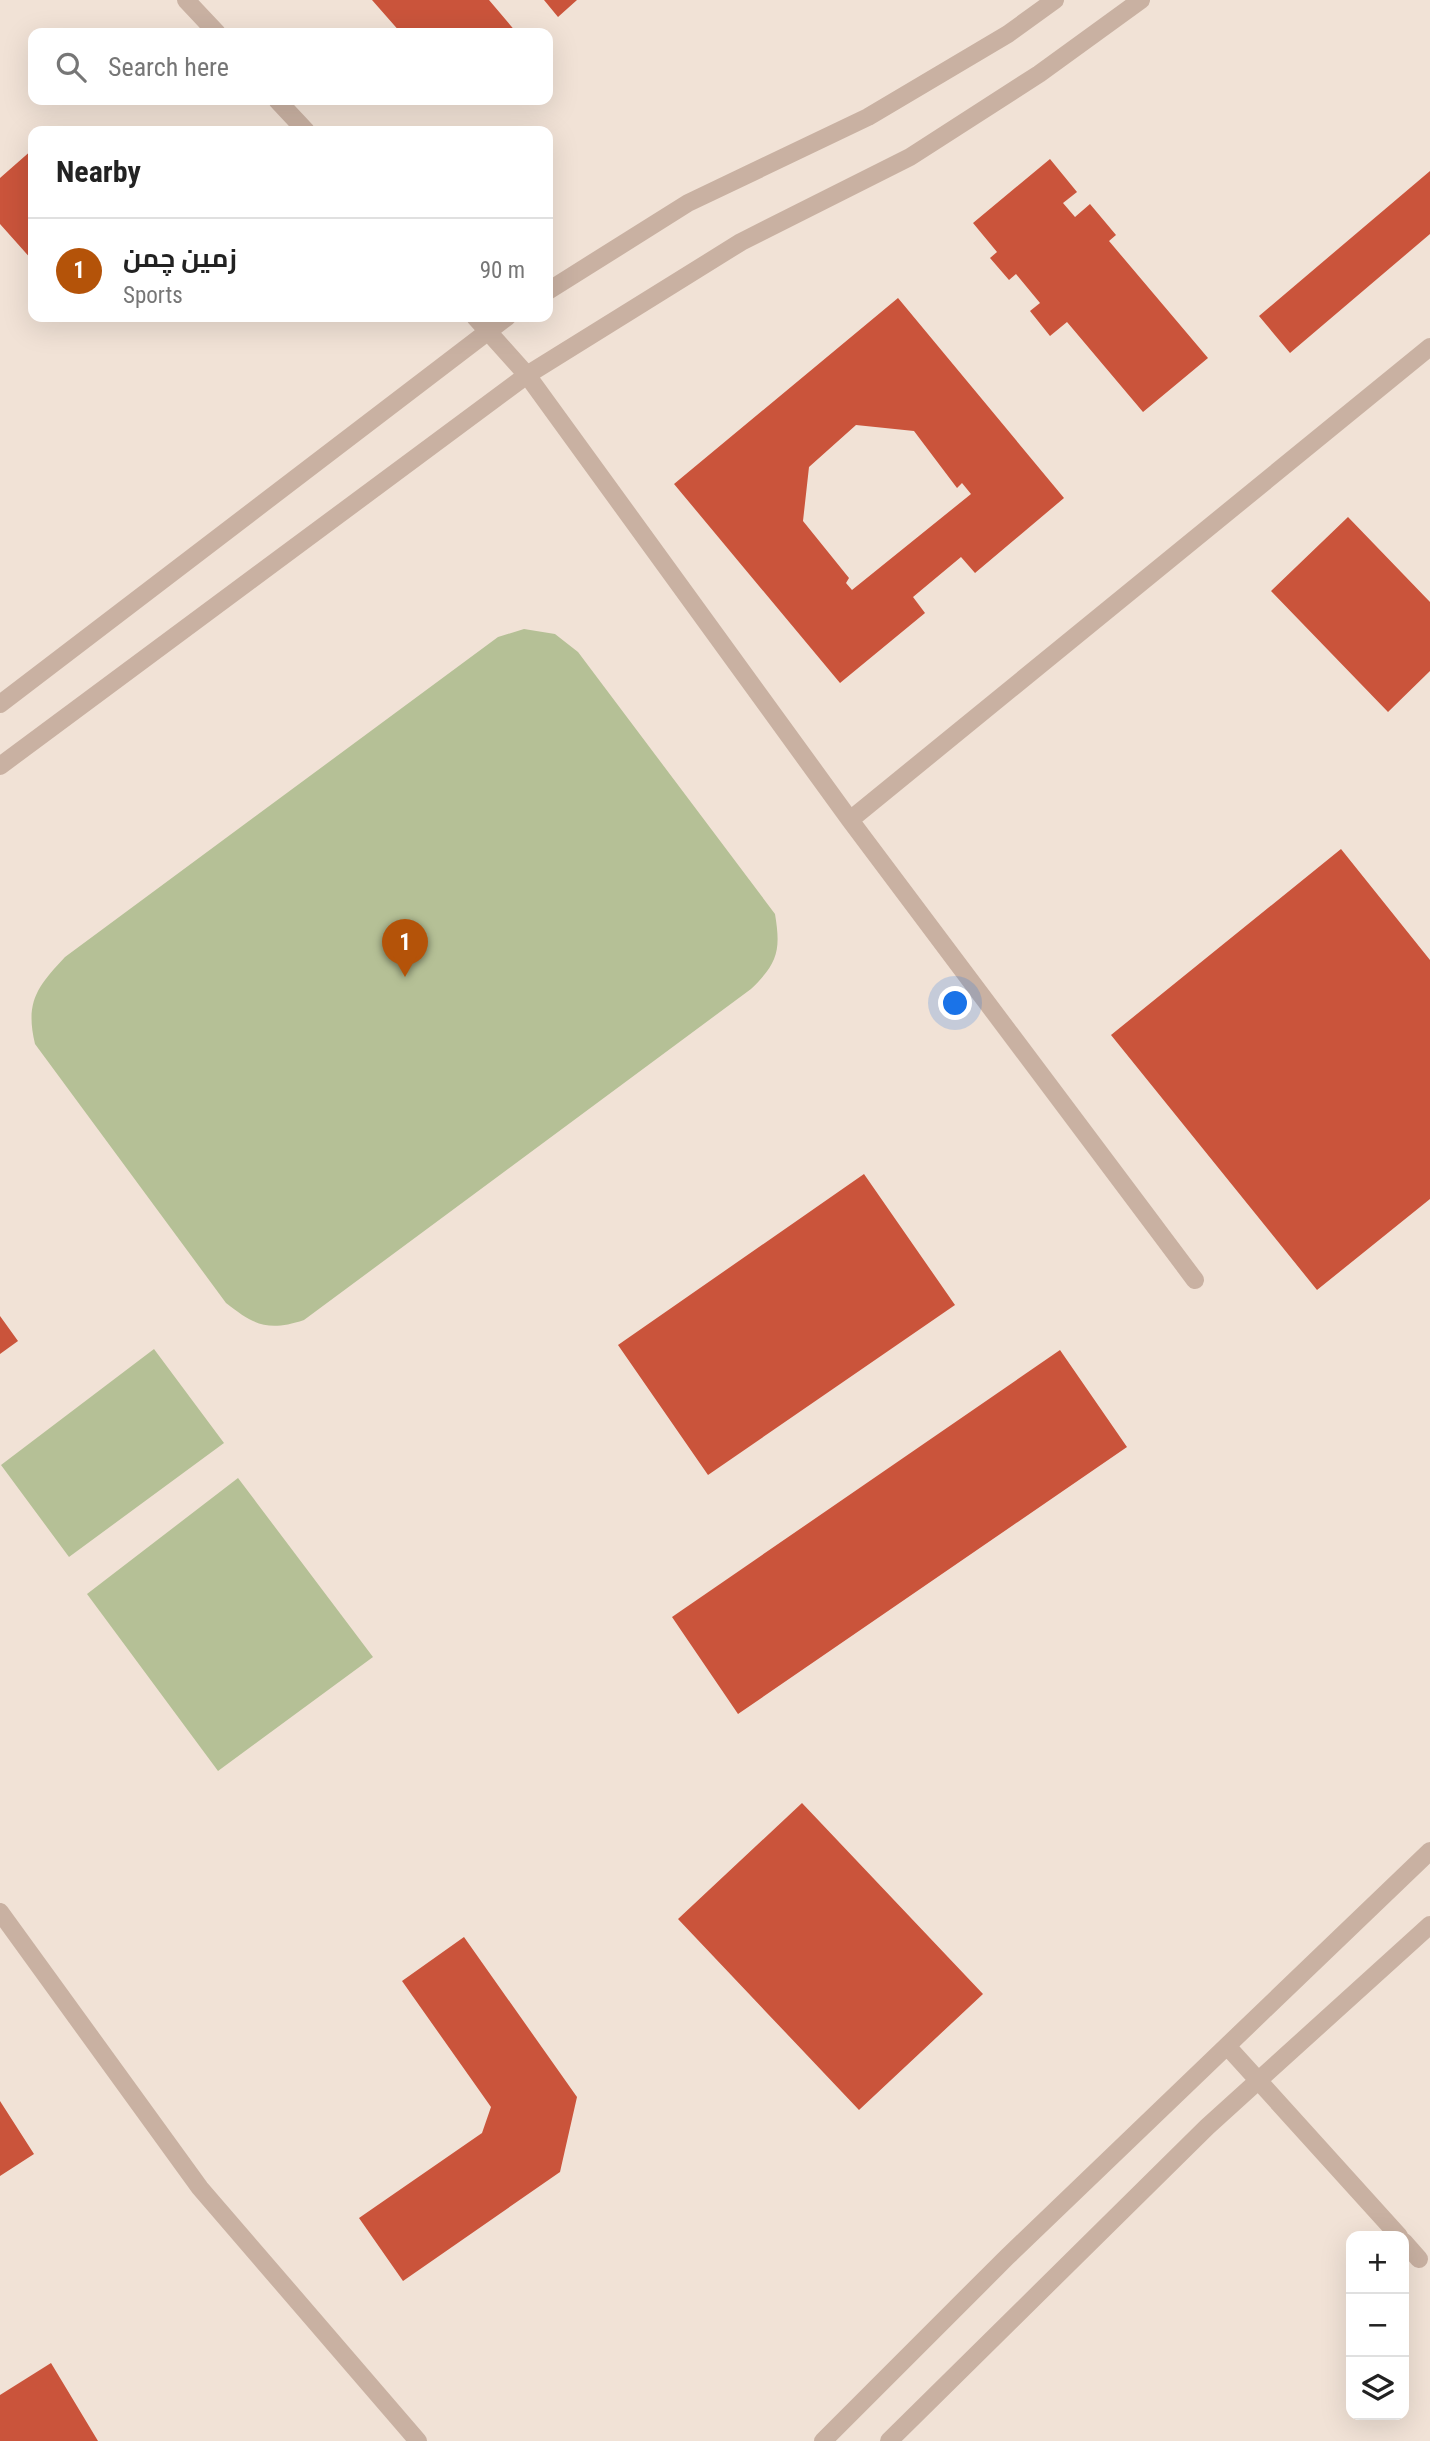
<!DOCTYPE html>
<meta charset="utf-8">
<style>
:root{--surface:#fff;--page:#f2f2f2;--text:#222;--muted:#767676;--line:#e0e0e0;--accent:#b45309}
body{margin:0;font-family:"Roboto Condensed",Cairo,sans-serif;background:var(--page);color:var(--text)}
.controls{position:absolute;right:21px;bottom:21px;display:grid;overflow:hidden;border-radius:14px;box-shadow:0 7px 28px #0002}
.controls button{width:63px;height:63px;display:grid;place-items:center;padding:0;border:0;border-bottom:2px solid var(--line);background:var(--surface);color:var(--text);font:35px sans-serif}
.you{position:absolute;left:956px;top:1004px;width:24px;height:24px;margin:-18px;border:5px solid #fff;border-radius:50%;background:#1a73e8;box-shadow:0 0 0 10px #1a73e833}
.badge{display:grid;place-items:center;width:46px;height:46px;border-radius:50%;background:var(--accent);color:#fff;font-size:23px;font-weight:700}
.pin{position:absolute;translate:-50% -58px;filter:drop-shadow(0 2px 4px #0008)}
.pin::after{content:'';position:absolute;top:37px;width:24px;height:21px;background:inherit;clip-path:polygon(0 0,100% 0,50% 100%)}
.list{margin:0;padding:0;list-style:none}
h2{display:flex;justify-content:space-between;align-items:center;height:91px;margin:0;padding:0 28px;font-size:30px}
h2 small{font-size:23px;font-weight:400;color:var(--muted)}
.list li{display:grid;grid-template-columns:46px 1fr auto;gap:21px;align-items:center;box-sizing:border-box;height:105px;padding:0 28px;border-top:2px solid var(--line)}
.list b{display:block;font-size:26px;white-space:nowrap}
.list p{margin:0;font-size:23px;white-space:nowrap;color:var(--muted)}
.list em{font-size:23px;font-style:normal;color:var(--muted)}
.icon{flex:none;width:38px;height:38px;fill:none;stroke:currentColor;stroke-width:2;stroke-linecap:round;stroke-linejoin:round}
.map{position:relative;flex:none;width:1430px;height:2441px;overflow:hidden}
.search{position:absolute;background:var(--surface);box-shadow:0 7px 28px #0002;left:28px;top:28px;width:525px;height:77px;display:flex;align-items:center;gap:18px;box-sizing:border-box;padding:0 24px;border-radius:14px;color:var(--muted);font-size:26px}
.panel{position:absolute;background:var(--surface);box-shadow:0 7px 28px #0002;left:28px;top:126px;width:525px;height:196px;border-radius:14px}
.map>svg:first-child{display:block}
</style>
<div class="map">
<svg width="1430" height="2441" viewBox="0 0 1430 2441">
<rect width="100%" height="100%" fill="#f1e2d6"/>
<path fill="#b5c096" d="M524,629L555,634L578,652L775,914C781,950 778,963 751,989L304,1320C268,1332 254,1325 226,1303L35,1044C25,1002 37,987 65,957L498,637Z
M154,1349L224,1443L69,1557L1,1465Z
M238,1478L373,1657L218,1771L87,1594Z"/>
<path fill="#ca543b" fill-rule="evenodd" d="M372,0H489L517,33H401Z
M544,0H577L558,17Z
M33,149V261L0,224V178Z
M1050,159L1077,192L1063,203L1075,217L1090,204L1116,235L1109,241L1208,358L1143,412L1067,322L1050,336L1030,311L1040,303L1016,274L1009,280L990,258L997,252L973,223Z
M1430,171V234L1290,353L1259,316Z
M898,298L1064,498L975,573L961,557L913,597L925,613L840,683L674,484ZM856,425L914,431L957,488L962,483L971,494L852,590L846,583L849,578L803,521L809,467Z
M1348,517L1430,602V671L1388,712L1271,591Z
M1341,849L1430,960V1199L1317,1290L1111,1035Z
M864,1174L955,1305L708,1475L618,1345Z
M0,1316L18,1341L0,1354Z
M1060,1350L1127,1447L738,1714L672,1617Z
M802,1803L983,1994L859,2110L678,1919Z
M464,1937L577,2097L560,2172L403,2281L359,2218L482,2133L491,2107L402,1981Z
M0,2101L34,2154L0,2176Z
M51,2363L98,2441H0V2395Z"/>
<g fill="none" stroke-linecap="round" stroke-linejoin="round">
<path stroke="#c9b1a2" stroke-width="18" d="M186,0L217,33
M277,100L306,131
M548,291L688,203L868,117L1008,34L1055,0
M475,317L527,375L850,820L1195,1280
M0,704L507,317
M0,766L527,375L741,242L910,157L1039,74L1141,0
M850,820L1430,347
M0,1912L200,2188L418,2441
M1227,2046L1399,2236
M1404,2242L1419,2259
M823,2441L1007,2257L1430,1851
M889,2441L1207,2127L1430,1925"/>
</g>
</svg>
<div class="controls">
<button>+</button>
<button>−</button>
<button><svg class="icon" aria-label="layers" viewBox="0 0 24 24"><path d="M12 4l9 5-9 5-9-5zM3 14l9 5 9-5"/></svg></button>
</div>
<div class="you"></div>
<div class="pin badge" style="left:405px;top:977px">1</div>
<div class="search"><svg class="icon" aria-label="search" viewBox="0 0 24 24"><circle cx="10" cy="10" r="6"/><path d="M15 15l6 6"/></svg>Search here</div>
<section class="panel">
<h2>Nearby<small></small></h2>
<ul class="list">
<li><span class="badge">1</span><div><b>زمین چمن</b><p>Sports</p></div><em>90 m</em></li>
</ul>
</section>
</div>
